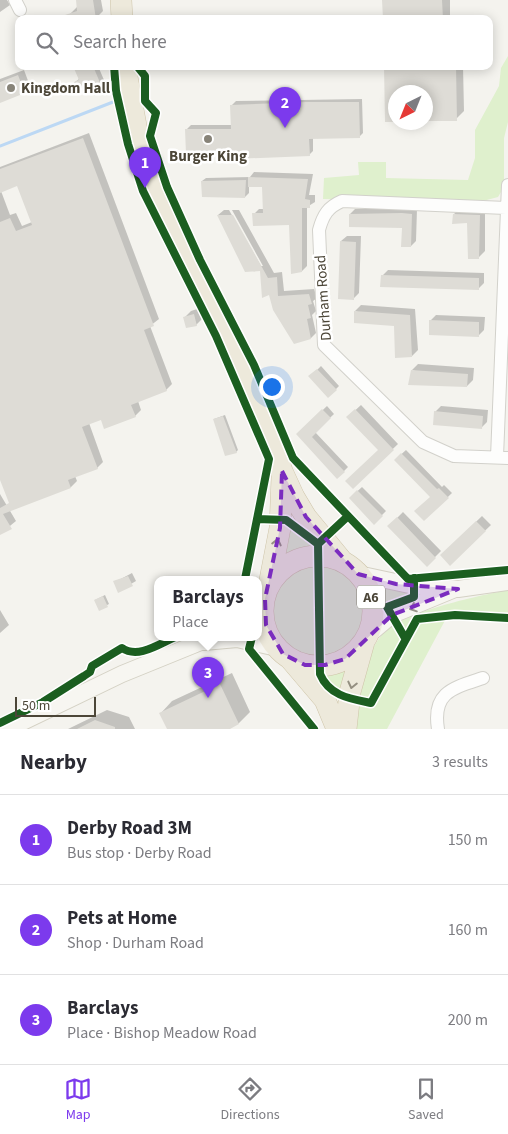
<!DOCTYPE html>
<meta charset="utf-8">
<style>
:root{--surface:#fff;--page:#f2f2f3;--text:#2b2b33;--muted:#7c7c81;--line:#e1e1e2;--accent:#7c3aed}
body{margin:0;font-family:"Source Sans 3",sans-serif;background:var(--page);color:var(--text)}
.compass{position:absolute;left:388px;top:85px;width:45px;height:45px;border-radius:50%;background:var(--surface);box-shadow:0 2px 12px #0003;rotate:223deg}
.scale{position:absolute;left:15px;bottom:12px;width:81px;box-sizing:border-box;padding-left:5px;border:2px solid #4c4638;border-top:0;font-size:14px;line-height:18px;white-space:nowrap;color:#4c4638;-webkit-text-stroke:4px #fff;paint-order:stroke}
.you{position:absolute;left:271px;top:386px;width:18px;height:18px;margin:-12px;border:4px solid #fff;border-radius:50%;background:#1a73e8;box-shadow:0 0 0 8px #1a73e833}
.badge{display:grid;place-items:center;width:32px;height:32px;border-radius:50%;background:var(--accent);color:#fff;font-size:16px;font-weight:700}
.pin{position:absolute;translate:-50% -41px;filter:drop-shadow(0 1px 2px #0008)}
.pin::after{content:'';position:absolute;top:26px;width:18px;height:15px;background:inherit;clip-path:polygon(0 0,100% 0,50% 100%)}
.popup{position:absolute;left:154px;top:576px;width:108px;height:65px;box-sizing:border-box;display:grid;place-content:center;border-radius:10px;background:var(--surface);filter:drop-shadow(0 1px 4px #0005);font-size:16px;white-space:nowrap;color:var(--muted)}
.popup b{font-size:19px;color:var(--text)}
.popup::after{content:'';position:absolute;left:50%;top:100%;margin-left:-10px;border:10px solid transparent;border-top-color:var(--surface)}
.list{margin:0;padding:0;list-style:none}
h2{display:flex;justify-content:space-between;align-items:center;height:65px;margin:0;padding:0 20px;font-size:21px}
h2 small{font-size:16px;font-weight:400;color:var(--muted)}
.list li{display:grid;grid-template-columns:32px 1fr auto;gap:15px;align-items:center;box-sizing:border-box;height:90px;padding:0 20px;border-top:1px solid var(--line)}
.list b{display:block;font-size:19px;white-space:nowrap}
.list p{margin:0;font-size:16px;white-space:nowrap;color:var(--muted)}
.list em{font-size:16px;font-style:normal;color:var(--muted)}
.icon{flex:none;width:28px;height:28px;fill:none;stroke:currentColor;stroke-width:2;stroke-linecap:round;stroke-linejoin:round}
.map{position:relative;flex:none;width:508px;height:729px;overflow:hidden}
.search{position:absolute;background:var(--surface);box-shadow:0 2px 12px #0003;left:15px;right:15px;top:15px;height:55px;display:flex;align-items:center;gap:12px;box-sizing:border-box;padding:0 18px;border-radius:10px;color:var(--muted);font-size:19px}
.sheet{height:335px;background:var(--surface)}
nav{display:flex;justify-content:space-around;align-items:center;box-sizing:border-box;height:70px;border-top:1px solid var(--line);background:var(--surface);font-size:14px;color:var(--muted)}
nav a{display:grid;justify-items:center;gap:2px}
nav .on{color:var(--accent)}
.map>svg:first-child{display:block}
</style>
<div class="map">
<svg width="508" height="729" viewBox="0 0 508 729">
<rect width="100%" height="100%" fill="#f4f3ee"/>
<path fill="#dff0cd" d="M508,56V122L504,138V187L498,197L479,202L323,199L324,178L359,175L358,162H386V178L468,180L475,158V130L499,86L501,68Z
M286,523C296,528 315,539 316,551L295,555L282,562Z
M315,564L318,659C262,660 246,580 315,564Z
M321,564C385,572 378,635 325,658L321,649Z
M379,586L411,594V596L391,601L384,606L387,612L381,616L377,589Z
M508,590V616L449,613L387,729H350C357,698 361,661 381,636C399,612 478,596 508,590Z
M348,664L341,694L327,681L322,672Z"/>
<path fill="#0003" fill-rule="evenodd" d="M0,0H7L10,5L0,12Z
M77,0H101L103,11L98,16L99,19H72L70,14L77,7Z
M383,0H450V19H384Z
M74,66H98L104,80L80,92L75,82L79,79Z
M385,66H463L464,111L456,119L426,120V92H396Z
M24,70L30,86L24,92L0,101V79Z
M362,99L363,133L359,137L313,138V151L309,155L233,153L187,129L191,125H232V105L236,101Z
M89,133L159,319L150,326L172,384L166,390L138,401L141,410L135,416L102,418L89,423L103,462L97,468L75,476L77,481L71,487L12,509L0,477V167ZM18,184L32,222L22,226L16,213L10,215L1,191Z
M254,172L313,174L309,195H315V202L307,207V266L302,271L291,224L254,214L259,209H264V186L249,185V193L245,197L202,181L206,178L250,177Z
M460,208L485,210V251L479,257L469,222L454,214Z
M355,209H417L416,241L411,246L403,226L350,214Z
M224,210H229L261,266H263L232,210H239L274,273L282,272L284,291L314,289L317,298L313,301L316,311L312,315L316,333L311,338L295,342L261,270L218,215Z
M347,236H361L359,293L353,299L341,241Z
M388,270L484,273V283L478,289L382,276Z
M361,305L415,309L418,350L412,356L396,325L355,311Z
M200,308L202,319L196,325L185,317L191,311Z
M436,315L485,317L484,330L478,336L430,321Z
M418,364L474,368L473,380L467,386L412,370Z
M321,366L339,386L328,397L310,377Z
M361,405L398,444L353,487L379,450L348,417Z
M327,406L334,414L315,432L348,467L337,478L298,434Z
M441,406L488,410L487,422L481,428L435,412Z
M225,415L238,450L236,452L214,419Z
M406,450L442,487L444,485L452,493L424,520L431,496L395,460Z
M362,487L386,511L374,523L350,498Z
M0,494L16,521L0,534Z
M403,512L441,551L427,565L389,526Z
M482,516L491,525L450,564L442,555Z
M132,573L136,581L119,591L115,582Z
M105,595L109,604L99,609L95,600Z
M0,610L9,625L0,633Z
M232,673L250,712L239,723L227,729H169L161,713L172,701Z
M107,710L129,717L135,729H68Z"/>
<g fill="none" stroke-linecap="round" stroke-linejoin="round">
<path stroke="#bcd8f4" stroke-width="3" d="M0,146L113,102"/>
</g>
<path fill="#dedcd6" d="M76,0H93L96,19H59V17L77,11Z
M382,0H442L443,19H383Z
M73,66H93L101,85L79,94L74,82L79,80Z
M384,66H456L457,121H426V92H396V122H385Z
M18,75L25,93L0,103V82Z
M308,102H359L360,138L309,139L310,156L232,159V154H186L185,129H231L230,105Z
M83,138L154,326L144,330L167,391L131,405L136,417L104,429L101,420L82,427L98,469L68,480L71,488L3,514L12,529L0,535V508L9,503L0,480V222L10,218L16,231L32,225L17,186L0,193V169Z
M248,177L308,179L305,199L310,200V208H302V272L291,274L289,225L253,226L252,213H263L262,187H248Z
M246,180L245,198L202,197L201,181Z
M402,213L412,214L411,247H401L402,228L349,227V214Z
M453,214L480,215L479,259H468L467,223L452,224Z
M217,215H233L268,278L277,277L278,296L309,294L312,304L308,305L311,318L307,319L311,339L294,344L273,310L269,295L262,298L260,271L245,272Z
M340,241L356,242L354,300L338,299Z
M381,275L479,278V290L380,287Z
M354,311L410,315L412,357L395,358L394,326L354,323Z
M194,314L197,326L186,328L183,317Z
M429,320L479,322V337L429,335Z
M317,369L337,390L328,398L308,376Z
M411,370L468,374L467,387L408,385Z
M322,409L331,418L312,437L345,472L337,479L296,434Z
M355,409L394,450L353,489L345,481L378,450L346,417Z
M434,411L483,416L482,429L433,425Z
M223,416L237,453L225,456L213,419Z
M401,453L437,489L439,488L449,498L424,521L414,511L430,497L394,460Z
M357,490L383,516L374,525L349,498Z
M397,517L436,558L427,567L387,526Z
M476,521L486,531L450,566L440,555Z
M128,576L133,586L118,593L113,581Z
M103,596L108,607L99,611L94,600Z
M220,684L239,724L230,729H167L159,713Z
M95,720L115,727V729H77Z"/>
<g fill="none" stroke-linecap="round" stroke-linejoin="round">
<defs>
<path id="street" d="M15,0L20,10
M506,208L342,201C328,207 323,215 319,230L324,345L423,442L454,456L508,458
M497,457L508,185
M438,729C432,692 453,688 483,678"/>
<path id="secondary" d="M358,574L414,586L458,589L508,582
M258,605L265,599
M367,636L392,615L455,589
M204,642L237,639L277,648
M8,729L122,674L213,637"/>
<path id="highway" d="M121,0L122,19
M125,66L139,142L155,191L225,331L272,438L282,471L294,497L306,517L343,562
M263 611a55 55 0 1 1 110 0a55 55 0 1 1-110 0Z
M269,585L280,528L282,477
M291,660L325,700L337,729
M346,729L350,692L364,642"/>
</defs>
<use href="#street" stroke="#d2d1cb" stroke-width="14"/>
<use href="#secondary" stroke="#d4d1c4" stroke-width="18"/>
<use href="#highway" stroke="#cec4a8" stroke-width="22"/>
<use href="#street" stroke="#fdfdfc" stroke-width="12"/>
<use href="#secondary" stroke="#f7f6f1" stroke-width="16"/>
<use href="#highway" stroke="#ede9db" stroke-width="21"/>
<defs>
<path id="cycleway" d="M114,66L116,91L128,144L143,191L216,336L269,459L245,579
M137,66L145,76V101L156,113L150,136L167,187L200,260L254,365L293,458L408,579L508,570
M347,517L318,544L320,674C329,696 351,699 371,703L417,619L455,615L508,618
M257,519L286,520L318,544
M252,637L249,649L314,729
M405,638L387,607L414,597V578
M0,723L43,702L84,676L90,672L92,666L122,648C138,659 159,644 175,637"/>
</defs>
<use href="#cycleway" stroke="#fff" stroke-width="11"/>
<use href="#cycleway" stroke="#1b5e20" stroke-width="8"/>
</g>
<defs><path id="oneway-chevron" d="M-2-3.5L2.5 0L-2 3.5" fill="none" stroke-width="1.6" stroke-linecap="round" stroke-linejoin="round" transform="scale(1.25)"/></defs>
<g stroke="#948f81">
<use href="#oneway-chevron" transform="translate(277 542) rotate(-77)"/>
<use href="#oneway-chevron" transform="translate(352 685) rotate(103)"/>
</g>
<use stroke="#99958b" href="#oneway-chevron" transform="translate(413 608) rotate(161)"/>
<path fill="#7b2cbf" fill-opacity="0.2" stroke="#7b2cbf" stroke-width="4" stroke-dasharray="10 6" stroke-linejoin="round" d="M282,471L306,517L358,574L396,584L458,589L392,615L345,659L325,665H305L283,654L266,625L265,599L280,528Z"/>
<g fill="#878378" stroke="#fff" stroke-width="2">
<circle cx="11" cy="88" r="5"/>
<circle cx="208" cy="139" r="5"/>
</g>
<g text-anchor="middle" stroke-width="5" stroke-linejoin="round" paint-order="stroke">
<rect fill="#fff" stroke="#827e74" stroke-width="1" x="357" y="585.5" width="28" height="23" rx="4"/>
<g font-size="14" font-weight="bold" fill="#4c4638">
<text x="371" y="602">A6</text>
</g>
<g font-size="15" font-weight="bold" fill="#4c4638" stroke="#fff" text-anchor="start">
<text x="21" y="93">Kingdom Hall</text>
<text x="208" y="161" text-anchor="middle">Burger King</text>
</g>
<g font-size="15" fill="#4c4638" stroke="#fff">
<text transform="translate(323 298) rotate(-94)" y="5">Durham Road</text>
</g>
</g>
</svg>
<svg class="compass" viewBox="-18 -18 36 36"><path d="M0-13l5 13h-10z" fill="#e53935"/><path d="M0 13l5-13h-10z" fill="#7c7c81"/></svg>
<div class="scale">50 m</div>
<div class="you"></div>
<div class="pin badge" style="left:145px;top:188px">1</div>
<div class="pin badge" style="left:285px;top:128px">2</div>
<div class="pin badge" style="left:208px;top:698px">3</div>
<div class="popup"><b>Barclays</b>Place</div>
<div class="search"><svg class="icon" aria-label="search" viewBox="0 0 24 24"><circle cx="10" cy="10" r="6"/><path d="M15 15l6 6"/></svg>Search here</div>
</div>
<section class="sheet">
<h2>Nearby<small>3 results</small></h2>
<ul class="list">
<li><span class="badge">1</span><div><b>Derby Road 3M</b><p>Bus stop · Derby Road</p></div><em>150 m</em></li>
<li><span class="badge">2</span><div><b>Pets at Home</b><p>Shop · Durham Road</p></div><em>160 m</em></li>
<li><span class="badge">3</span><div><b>Barclays</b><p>Place · Bishop Meadow Road</p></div><em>200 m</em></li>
</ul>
</section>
<nav>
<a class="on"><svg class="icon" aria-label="map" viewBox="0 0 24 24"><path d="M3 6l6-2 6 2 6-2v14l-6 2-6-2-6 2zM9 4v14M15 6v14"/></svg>Map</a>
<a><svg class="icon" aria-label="directions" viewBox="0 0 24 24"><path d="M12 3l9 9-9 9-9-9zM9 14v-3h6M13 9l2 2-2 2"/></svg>Directions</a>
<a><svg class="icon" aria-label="saved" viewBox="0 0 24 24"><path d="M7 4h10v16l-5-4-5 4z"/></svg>Saved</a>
</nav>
